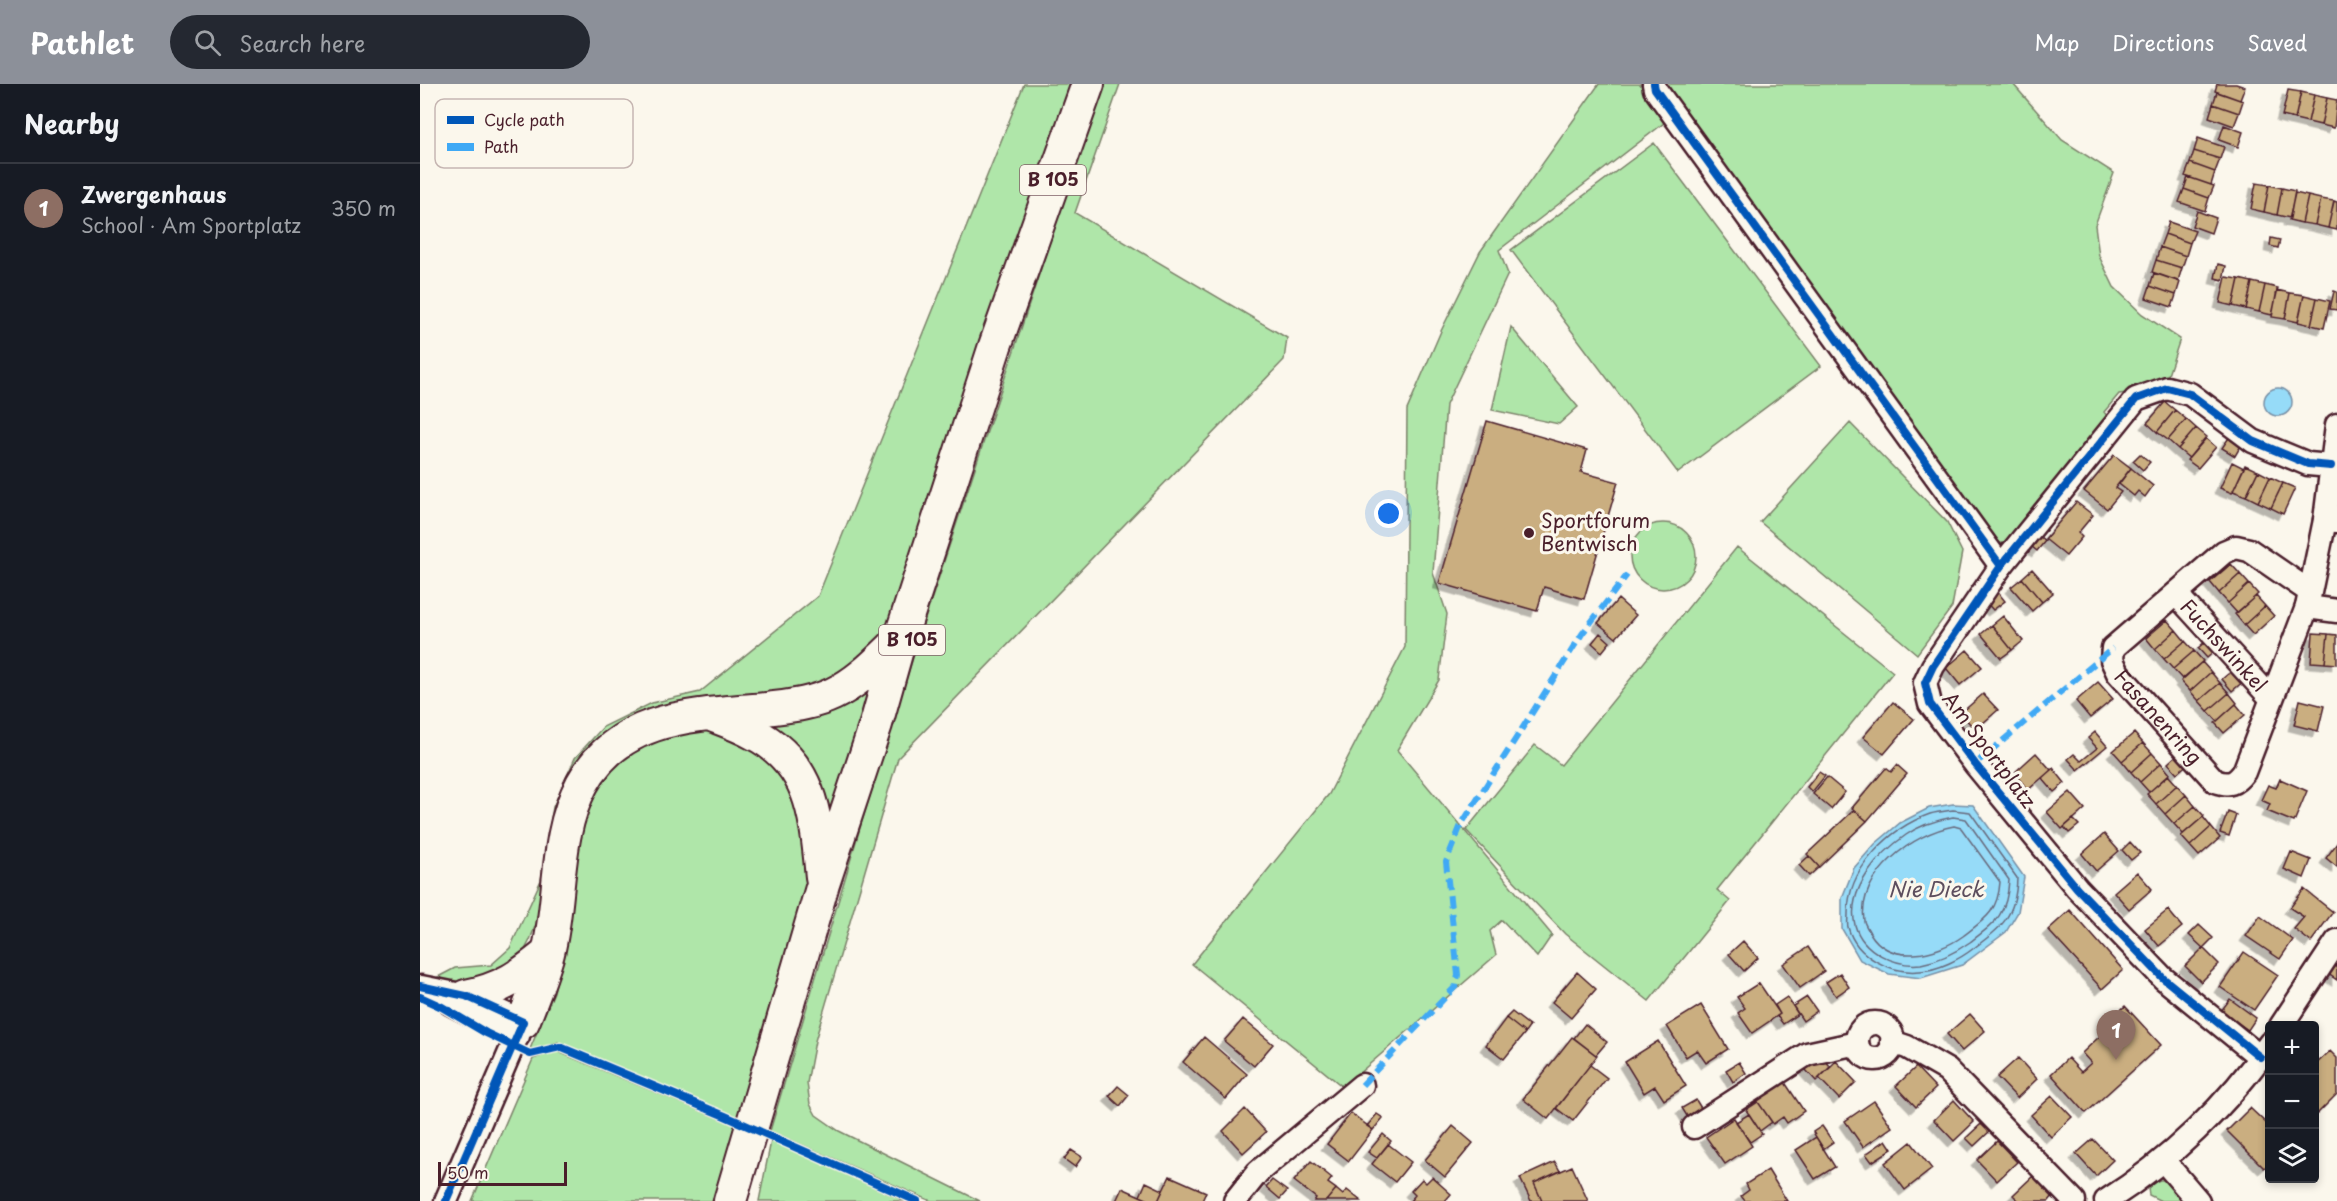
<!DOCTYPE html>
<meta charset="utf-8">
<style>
:root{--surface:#171b24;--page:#242831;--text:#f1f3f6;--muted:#9ea1a6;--line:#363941;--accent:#8c9099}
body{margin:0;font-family:"Playpen Sans",sans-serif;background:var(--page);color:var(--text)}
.controls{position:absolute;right:18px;bottom:18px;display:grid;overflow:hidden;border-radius:6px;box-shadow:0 3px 9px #0003}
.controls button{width:54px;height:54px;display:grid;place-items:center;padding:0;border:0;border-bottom:2px solid var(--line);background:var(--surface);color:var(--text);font:30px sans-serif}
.scale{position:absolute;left:18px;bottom:15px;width:129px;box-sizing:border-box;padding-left:6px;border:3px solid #4a1f2b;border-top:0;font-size:16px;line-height:21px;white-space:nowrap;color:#4a1f2b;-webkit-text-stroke:4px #fbf7ec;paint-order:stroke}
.you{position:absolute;left:969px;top:430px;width:21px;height:21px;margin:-15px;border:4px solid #fff;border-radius:50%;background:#1a73e8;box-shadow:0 0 0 9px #1a73e833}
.badge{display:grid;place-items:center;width:39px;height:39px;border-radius:50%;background:var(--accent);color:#fff;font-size:20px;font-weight:700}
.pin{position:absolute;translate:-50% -50px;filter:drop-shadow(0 2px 3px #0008)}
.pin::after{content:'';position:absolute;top:32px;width:21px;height:18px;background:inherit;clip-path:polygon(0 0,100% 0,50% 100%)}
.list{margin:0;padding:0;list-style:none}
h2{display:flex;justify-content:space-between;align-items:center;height:78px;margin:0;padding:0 24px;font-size:26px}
h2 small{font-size:20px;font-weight:400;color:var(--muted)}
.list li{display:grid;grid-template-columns:39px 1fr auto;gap:18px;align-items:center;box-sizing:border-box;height:90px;padding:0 24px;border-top:2px solid var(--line)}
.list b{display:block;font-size:22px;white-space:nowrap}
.list p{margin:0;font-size:20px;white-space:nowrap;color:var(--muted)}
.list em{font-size:20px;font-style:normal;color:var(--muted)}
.icon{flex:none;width:33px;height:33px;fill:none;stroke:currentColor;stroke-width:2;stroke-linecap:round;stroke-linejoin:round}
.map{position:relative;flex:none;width:1917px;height:1117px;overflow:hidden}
header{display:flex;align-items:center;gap:36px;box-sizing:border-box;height:84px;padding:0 30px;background:var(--accent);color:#fff}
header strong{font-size:28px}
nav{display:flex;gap:33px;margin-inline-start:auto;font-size:21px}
.search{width:420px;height:54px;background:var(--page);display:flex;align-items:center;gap:15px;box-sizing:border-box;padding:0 21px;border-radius:33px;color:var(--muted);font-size:22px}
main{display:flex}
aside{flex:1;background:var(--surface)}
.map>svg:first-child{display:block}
</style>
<header>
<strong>Pathlet</strong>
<div class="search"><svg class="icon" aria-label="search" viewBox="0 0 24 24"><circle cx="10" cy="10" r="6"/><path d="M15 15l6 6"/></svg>Search here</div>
<nav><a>Map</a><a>Directions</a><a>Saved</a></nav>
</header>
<main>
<aside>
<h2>Nearby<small></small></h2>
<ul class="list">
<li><span class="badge" style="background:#8d6e63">1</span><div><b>Zwergenhaus</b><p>School · Am Sportplatz</p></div><em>350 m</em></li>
</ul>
</aside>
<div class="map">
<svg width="1917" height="1117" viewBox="0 0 1917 1117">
<defs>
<filter id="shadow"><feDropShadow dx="-5.5" dy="5.5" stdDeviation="0" flood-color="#0004"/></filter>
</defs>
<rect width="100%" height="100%" fill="#fbf7ec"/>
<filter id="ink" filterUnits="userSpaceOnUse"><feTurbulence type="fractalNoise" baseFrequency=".0167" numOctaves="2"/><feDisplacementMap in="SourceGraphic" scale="12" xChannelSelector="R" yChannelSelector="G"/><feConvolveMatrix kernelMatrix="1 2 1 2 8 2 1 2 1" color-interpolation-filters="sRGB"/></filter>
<g filter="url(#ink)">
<path fill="#afe6a9" stroke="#7c826a" stroke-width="1.5" d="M604,0H660L473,531L459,561L420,598L184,656L110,856L98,879L50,905L18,893L35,884L71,881L90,864L121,796L133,723L155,674L183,643L232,619L280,608L398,512Z
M682,0H700L655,129L867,254L864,276L478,674L395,957L387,999L390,1020L396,1031L419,1047L560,1117H511L350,1047L440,744L505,535Z
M1179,0H1221L1244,39L1079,166L1088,190L1026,321L1013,489L1027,530L1019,596L977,666L1132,851L1117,873L1082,836L1070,847L1076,871L923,1003L772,880L909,710L985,563L987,326L1021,247L1060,168Z
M1244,0H1593L1642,56L1694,89L1675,141L1679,172L1694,203L1722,230L1760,255L1745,300L1716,308L1699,310L1684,328L1692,338L1586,460L1575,458Z
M1234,59L1401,282L1258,389L1091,166Z
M1091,243L1158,323L1139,340L1072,326Z
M1430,339L1527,438L1542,468L1532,523L1497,570L1340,438Z
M1210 472a33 33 0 1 1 66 0a33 33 0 1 1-66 0Z
M1317,463L1473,588L1297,806L1310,817L1229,917L1145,850L1046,746L1115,661L1141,681Z
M453,602L412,734L401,700L389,680L355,647L353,641C364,634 392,635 408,628C424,622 439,610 453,602Z
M268,645L299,647L329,657L374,700L392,781L322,1035L138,958L113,967L110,965L134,908L142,871L155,759L175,705L190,685L211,666Z
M136,967L320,1043L300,1117H52L113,975Z
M351,1057L369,1064L485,1117H339Z
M1740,1096H1746L1763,1117H1741L1729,1111L1728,1104L1732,1099Z"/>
<path fill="#96dbf8" stroke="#7890a6" stroke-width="1.5" d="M1844 318a14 14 0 1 1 28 0a14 14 0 1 1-28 0Z
M1533,720L1553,721L1604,793L1598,828L1586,848L1542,881L1501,894L1469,890L1440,876L1422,845V814L1434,784L1455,760L1480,739L1509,724Z"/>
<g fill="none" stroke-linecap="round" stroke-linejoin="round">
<path stroke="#686a7d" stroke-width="1.5" d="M1533,726L1550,728L1597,794C1596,832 1582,843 1554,864C1540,875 1519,886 1500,887C1471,890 1436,873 1428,843C1427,840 1428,834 1428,830C1427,785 1470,744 1510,730C1517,728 1526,727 1533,726Z
M1533,733L1546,735L1589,796C1587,831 1576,838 1550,858C1536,868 1518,877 1501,880C1475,883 1442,867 1435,841C1426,805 1460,769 1486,751C1500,741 1517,736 1533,733Z
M1534,742L1541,744L1580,798C1578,828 1565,835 1543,852C1517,871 1470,882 1450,849C1448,845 1445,841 1444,837C1437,790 1494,749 1534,742Z"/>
</g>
<path fill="#caae80" stroke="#4a1f2b" stroke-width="1.5" filter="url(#shadow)" d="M1797,0H1816L1825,3L1820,16L1795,7Z
M1868,6L1881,8L1875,35L1862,32Z
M1797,8L1823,17L1819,29L1793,20Z
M1881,8L1894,11L1888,38L1875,35Z
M1894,11L1907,14L1901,41L1888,38Z
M1907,14L1917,16L1914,44L1901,41Z
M1793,20L1819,29L1814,42L1789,33Z
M1804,41L1823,48L1818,63L1799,56Z
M1778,54L1804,63L1800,75L1774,67Z
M1774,67L1800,75L1795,88L1770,79Z
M1770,79L1795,88L1791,101L1765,92Z
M1768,93L1794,102L1789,114L1764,105Z
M1836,99L1849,101L1844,128L1831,125Z
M1849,101L1862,104L1857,131L1844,128Z
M1862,104L1875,107L1870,134L1857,131Z
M1764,105L1789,114L1785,127L1759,118Z
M1875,109L1888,112L1882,139L1869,136Z
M1888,112L1901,115L1895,141L1882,139Z
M1901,115L1914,117L1908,144L1895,141Z
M1914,117L1917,118V146L1908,144Z
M1777,127L1796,134L1791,149L1772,142Z
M1749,138L1775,147L1770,159L1745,150Z
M1745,150L1770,159L1766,172L1740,163Z
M1851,154L1860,156L1858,164L1850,162Z
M1740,163L1766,172L1762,184L1736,176Z
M1736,176L1762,184L1758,197L1732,188Z
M1798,180L1806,182L1803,196L1795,194Z
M1734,189L1760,198L1756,211L1730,202Z
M1806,193L1819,195L1813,222L1800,219Z
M1819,195L1832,198L1826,225L1813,222Z
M1832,198L1845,201L1839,228L1826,225Z
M1845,201L1858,204L1852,231L1839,228Z
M1730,202L1756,211L1752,223L1726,214Z
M1857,206L1870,209L1865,235L1852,233Z
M1914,207L1917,208V226L1910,225Z
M1870,209L1884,211L1878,238L1865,235Z
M1884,211L1897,214L1891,241L1878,238Z
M1897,214L1910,217L1904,244L1891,241Z
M1745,318L1755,326L1737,348L1727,339Z
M1755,326L1766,335L1748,356L1737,348Z
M1766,335L1776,344L1758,365L1748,356Z
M1067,337L1167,366L1161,388L1198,398L1164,515L1124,503L1117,527L1019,499Z
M1776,344L1787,353L1769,374L1758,365Z
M1810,352L1822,360L1815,372L1802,364Z
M1785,354L1796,363L1778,384L1767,376Z
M1720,370L1730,378L1723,386L1713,377Z
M1694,371L1711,384L1695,404L1701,408L1687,425L1664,407Z
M1812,378L1824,384L1812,409L1800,404Z
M1825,381L1838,387L1826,412L1813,407Z
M1711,384L1733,402L1725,413L1718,407L1714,412L1699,400Z
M1838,387L1850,393L1838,418L1826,412Z
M1850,393L1863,399L1851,424L1838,418Z
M1863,399L1875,404L1863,430L1851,424Z
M1656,418L1673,431L1658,449L1662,453L1646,472L1625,455Z
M1613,447L1625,457L1617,467L1605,457Z
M1811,480L1820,490L1799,509L1790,498Z
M1612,485L1633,509L1622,518L1602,494Z
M1820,490L1829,500L1808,519L1799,509Z
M1602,494L1622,518L1612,527L1591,503Z
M1829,500L1838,510L1817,529L1808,519Z
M1576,506L1585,517L1573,526L1564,516Z
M1836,512L1845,522L1824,541L1815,530Z
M1198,515L1216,531L1196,554L1178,539Z
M1845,522L1854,532L1833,551L1824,541Z
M1583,532L1603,557L1592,566L1572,541Z
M1747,536L1756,546L1735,565L1726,554Z
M1572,541L1592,566L1581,574L1561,550Z
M1756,546L1765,557L1744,575L1735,565Z
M1180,549L1190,558L1182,568L1172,559Z
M1893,549L1908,550L1905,579L1891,578Z
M1908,550L1917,551V580L1905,579Z
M1787,556L1796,566L1787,574L1778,564Z
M1765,557L1774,567L1753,585L1744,575Z
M1547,566L1562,583L1540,601L1526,584Z
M1774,567L1783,577L1762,595L1753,585Z
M1782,578L1791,588L1770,607L1761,597Z
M1814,585L1824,597L1812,607L1802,595Z
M1791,588L1800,599L1779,617L1770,607Z
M1678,598L1693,615L1670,634L1656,617Z
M1800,599L1809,609L1788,627L1779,617Z
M1809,609L1817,619L1797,637L1788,627Z
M1563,610L1578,626L1555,646L1541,629Z
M1880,616L1904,622L1898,647L1874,641Z
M1473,618L1494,635L1464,670L1443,653Z
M1816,620L1825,631L1804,649L1795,639Z
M1675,648L1687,662L1658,686L1648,675L1654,670L1661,677L1677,664L1668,654Z
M1714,649L1723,659L1702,677L1693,667Z
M1723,659L1732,669L1711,688L1702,677Z
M1616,669L1631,686L1608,706L1594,689Z
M1732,669L1741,679L1720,698L1711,688Z
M1759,669L1768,680L1757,689L1748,679Z
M1741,679L1750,690L1729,708L1720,698Z
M1477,681L1487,690L1447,737L1432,724L1466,684L1471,688Z
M1633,684L1645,699L1634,708L1622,694Z
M1399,688L1405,692L1392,708L1387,703Z
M1748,691L1757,701L1736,720L1727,710Z
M1407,693L1425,708L1411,725L1393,710Z
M1860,695L1887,707L1874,738L1847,727L1850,720L1841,716L1848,701L1856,704Z
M1757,701L1766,711L1745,730L1736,720Z
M1650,708L1665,725L1642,745L1627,728Z
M1766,711L1775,722L1754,740L1745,730Z
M1775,722L1784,732L1763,750L1754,740Z
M1434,726L1447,737L1399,783L1387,770Z
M1808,728L1816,731L1809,752L1800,749Z
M1783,733L1791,743L1770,762L1761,752Z
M1653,735L1659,741L1649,749L1644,743Z
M1791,743L1800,754L1779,772L1770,762Z
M1684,750L1699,767L1676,787L1662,770Z
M1710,758L1720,769L1711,776L1702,766Z
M1917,759V783L1906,774Z
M1871,768L1891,776L1884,794L1864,785Z
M1389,772L1399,783L1389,792L1379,781Z
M1717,788L1732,805L1709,825L1694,808Z
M1884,805L1913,828L1891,858L1874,845L1884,833L1870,824Z
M1650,826L1703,886L1682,905L1628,846Z
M1748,826L1762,843L1739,862L1725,845Z
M1840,832L1873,856L1860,875L1826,852Z
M1779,841L1793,854L1783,864L1769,851Z
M1323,857L1338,874L1324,887L1309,870Z
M1388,863L1404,887L1380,904L1363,880Z
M1783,864L1799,880L1781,898L1765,882Z
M1824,868L1858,891L1834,926L1800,903Z
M1913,875L1917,878V896L1904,887Z
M1157,888L1176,905L1151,934L1132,918Z
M1420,889L1429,903L1416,912L1406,898Z
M1339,899L1360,930L1332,949L1318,929L1325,924L1317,913Z
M1367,913L1378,930L1363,940L1357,932L1360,930L1355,921Z
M1387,913L1397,927L1383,937L1373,922Z
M1810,915L1836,934L1828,946L1801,927Z
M1281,921L1308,965L1286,979L1277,966L1266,973L1247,942Z
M1705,922L1741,961L1666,1029L1631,990L1648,974L1661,988L1671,979L1662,969L1681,951L1691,961L1700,952L1687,938Z
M1092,928L1110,942L1105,949L1086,934Z
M1550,930L1565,947L1542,967L1527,950Z
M1086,934L1105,949L1084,975L1066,961Z
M823,935L853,960L834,982L804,957Z
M1165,940L1187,958L1176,971L1154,954Z
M784,953L827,990L806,1015L763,978Z
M1152,953L1177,972L1128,1035L1103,1015Z
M1238,957L1266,1002L1244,1016L1235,1002L1224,1009L1205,978Z
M1910,967L1917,974V1010L1894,1033V982Z
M1403,974L1411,983L1396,997L1385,985L1393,977Z
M1598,974L1617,995L1597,1014L1577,993Z
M1416,977L1436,998L1419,1015L1399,994Z
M1319,978L1326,989L1313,998L1306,986Z
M1170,981L1187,994L1153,1037L1136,1024Z
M1496,983L1516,1004L1496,1023L1476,1002Z
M1364,997L1384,1027L1367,1039L1363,1033L1353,1040L1336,1015Z
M698,1002L709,1011L700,1022L689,1012Z
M1632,1012L1652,1033L1631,1053L1611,1031Z
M1276,1016L1284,1029L1270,1037L1262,1024Z
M1534,1016L1554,1038L1534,1057L1514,1036Z
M1454,1017L1472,1043L1443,1063L1425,1037Z
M1338,1018L1352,1038L1340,1047L1326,1026Z
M1830,1024L1846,1039L1850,1036V1079L1844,1084L1807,1047Z
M825,1025L846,1048L823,1069L803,1047Z
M931,1029L953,1046L929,1077L907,1060Z
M957,1030L963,1034L953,1046L947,1042Z
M1329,1030L1342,1050L1330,1058L1316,1038Z
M1314,1034L1332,1062L1305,1080L1286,1053Z
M1561,1040L1569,1048L1554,1062L1546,1054Z
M1033,1042L1053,1059L1025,1093L1005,1076Z
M1402,1042L1413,1058L1403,1065L1393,1048Z
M963,1050L971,1057L957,1074L948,1068Z
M1396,1053L1415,1083L1395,1095L1376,1066Z
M1673,1055L1693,1076L1676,1092L1656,1070Z
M1466,1056L1472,1065L1452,1078L1446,1070Z
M1577,1057L1597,1078L1577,1097L1557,1076Z
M1491,1058L1512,1085L1485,1106L1465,1079Z
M968,1060L991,1078L975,1098L952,1080Z
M651,1066L662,1073L655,1083L644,1075Z
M891,1077L912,1094L908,1099L916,1105L906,1117H894L896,1114L874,1097Z
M1135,1078L1140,1087L1114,1099L1122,1117H1111L1100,1094Z
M1152,1082L1168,1117H1122L1114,1099Z
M1348,1086L1367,1117H1325L1321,1112L1329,1106L1326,1100Z
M750,1092L786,1108L782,1117H738Z
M1613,1092L1633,1112L1629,1117H1599L1593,1111Z
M1012,1093L1031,1110L1025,1117H990L995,1111L991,1107L1002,1095L1006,1099Z
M852,1096L867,1107L860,1115L846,1103Z
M726,1098L743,1106L738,1117H731L720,1112Z
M702,1104L720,1112L731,1117H696Z
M916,1105L923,1111L927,1106L941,1117H906Z"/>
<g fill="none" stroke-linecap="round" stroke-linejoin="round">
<defs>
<g id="minor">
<path d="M1234,0L1235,5L1581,482"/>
<path d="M1917,341L1905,436L1917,437"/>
<path id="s1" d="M1890,508L1829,466L1816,463L1804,468L1693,564L1692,576L1698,589L1795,697C1809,702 1815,700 1824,688L1887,523L1905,436"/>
<path id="s2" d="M1756,510L1851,614"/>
<path d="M1887,523L1917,527"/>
<path d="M1,903L46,912L103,938L26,1117"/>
<path d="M30,919L71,941L98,952"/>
<circle cx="1455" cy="957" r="18"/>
<path d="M1861,942L1917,857"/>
<path d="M1472,958L1487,963L1527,986L1654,1117"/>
<path d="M1840,973L1743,894L1657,804L1555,680L1510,620L1505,599L1513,582L1581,482L1716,315L1747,304L1770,310L1833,357L1888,380L1911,382"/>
<path d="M1274,1043L1387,970L1437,959"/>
<path d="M1743,1076L1778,1117"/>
<path d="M815,1117L838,1088L942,1001"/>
<path d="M1686,1117C1747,1079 1810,1019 1850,959"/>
</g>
<path id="highway" d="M294,632C307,637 321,642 333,649C393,679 396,734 402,793
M46,912C82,905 100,892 128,869
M103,938C112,915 122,892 128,869C142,813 134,753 162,700C200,630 277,631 347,625C369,622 392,620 413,610C439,598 459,576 480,556
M310,1117L403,800L456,640L480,555L575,262L668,0"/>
</defs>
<use href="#minor" stroke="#4a1f2b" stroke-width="27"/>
<use href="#highway" stroke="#4a1f2b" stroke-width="36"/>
<use href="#minor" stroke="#fbf7ec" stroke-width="22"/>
<use href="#highway" stroke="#fbf7ec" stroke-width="32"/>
<path stroke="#3fa9f5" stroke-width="6" stroke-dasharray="12 6" stroke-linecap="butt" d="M1555,680L1693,564
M942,1001L1036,902L1038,891L1026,778L1041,741L1162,550L1207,491"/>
<defs>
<path id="cycleway" d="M1234,0L1235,5L1581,482
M0,902L46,912L103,938L26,1117
M0,913L22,923L66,949L110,970L140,963L305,1032L497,1117
M1840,973L1743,894L1657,804L1555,680L1510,620L1505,599L1513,582L1581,482L1716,315L1747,304L1770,310L1833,357L1888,380L1911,382"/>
</defs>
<use href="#cycleway" stroke="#fbf7ec" stroke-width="11"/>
<use href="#cycleway" stroke="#0057b8" stroke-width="8"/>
</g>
</g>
<circle fill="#4a1f2b" stroke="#fbf7ec" stroke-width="2" cx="1109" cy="449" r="6"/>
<g text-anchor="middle" stroke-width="6" stroke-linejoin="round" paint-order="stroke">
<g fill="#fbf7ec" stroke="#7f6065" stroke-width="1.5">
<rect x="600" y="81" width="66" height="30" rx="4.5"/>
<rect x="459" y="541" width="66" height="30" rx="4.5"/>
</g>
<g font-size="18" font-weight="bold" fill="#4a1f2b">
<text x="633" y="102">B 105</text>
<text x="492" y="562">B 105</text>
</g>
<g font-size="20" fill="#4a1f2b" stroke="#fbf7ec" text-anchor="start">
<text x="1121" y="444">Sportforum<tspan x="1121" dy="23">Bentwisch</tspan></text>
</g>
<g font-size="20" fill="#4a1f2b" stroke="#fbf7ec">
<text dy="7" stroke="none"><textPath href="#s2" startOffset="70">Fuchswinkel</textPath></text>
<text dy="7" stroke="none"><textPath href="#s1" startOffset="333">Fasanenring</textPath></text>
<text transform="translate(1569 666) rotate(53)" y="7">Am Sportplatz</text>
</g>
<g font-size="21" font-style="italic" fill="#5d4e5e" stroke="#fbf7ec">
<text x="1516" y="813">Nie Dieck</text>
</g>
</g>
<rect x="15" y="15" width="198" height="69" rx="9" fill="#fbf7ec" stroke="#c6b6b2" stroke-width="1.5"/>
<rect x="27" y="32" width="27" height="8" fill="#0057b8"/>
<rect x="27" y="59" width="27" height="8" fill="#3fa9f5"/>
<g font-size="16" fill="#4a1f2b">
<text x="64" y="42">Cycle path</text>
<text x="64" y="69">Path</text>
</g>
</svg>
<div class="controls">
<button>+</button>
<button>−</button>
<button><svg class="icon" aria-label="layers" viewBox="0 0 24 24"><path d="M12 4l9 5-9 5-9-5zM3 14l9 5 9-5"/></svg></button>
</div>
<div class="scale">50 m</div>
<div class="you"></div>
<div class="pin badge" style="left:1696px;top:976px;background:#8d6e63">1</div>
</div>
</main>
